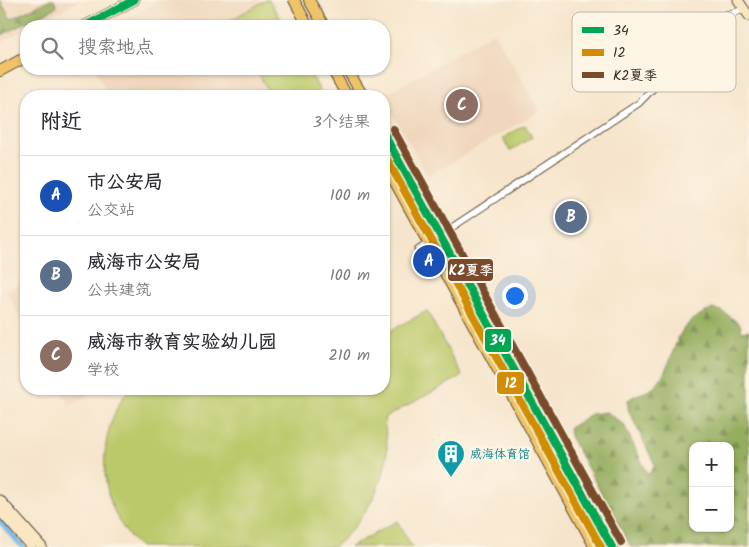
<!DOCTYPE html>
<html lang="zh">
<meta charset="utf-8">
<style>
:root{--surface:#fff;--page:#f7f7f7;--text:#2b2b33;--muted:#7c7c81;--line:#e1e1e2;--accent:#7c3aed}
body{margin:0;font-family:Kalam,"LXGW WenKai TC",sans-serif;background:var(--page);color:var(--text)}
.controls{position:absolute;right:15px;bottom:15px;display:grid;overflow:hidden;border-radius:10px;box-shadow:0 1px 4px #0004}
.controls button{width:45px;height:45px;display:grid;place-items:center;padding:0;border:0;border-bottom:1px solid var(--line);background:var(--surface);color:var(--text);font:25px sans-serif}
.you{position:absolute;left:514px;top:295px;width:18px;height:18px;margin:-12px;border:4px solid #fff;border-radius:50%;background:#1a73e8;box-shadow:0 0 0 8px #1a73e833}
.badge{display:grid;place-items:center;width:32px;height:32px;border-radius:50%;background:var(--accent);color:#fff;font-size:16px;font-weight:700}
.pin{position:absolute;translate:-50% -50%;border:2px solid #fff;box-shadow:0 1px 5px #0006}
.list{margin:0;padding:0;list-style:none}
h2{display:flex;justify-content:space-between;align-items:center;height:65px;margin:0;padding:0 20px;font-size:21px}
h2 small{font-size:16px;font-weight:400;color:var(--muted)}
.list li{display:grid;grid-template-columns:32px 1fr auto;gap:15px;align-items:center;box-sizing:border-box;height:80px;padding:0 20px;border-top:1px solid var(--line)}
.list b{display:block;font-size:19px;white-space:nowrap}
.list p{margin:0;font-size:16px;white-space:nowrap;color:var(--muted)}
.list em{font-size:16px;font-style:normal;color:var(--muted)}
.icon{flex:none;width:28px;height:28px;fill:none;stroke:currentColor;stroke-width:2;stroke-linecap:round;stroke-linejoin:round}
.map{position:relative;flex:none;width:749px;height:547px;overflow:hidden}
.search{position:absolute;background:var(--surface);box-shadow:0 1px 4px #0004;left:20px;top:20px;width:370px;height:55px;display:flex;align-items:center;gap:12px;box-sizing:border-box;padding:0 18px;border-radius:20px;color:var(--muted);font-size:19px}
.panel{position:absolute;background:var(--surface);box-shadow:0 1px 4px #0004;left:20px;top:90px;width:370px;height:305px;border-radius:20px}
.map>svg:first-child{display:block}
</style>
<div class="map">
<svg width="749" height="547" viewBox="0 0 749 547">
<defs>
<pattern id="forest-firs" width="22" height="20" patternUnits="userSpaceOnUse" patternTransform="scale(1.25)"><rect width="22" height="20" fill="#95ad5f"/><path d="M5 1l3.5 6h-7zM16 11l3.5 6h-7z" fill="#7b8d4e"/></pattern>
</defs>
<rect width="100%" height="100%" fill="#fcf5e5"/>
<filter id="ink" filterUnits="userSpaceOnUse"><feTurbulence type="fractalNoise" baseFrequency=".02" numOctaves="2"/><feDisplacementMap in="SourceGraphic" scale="10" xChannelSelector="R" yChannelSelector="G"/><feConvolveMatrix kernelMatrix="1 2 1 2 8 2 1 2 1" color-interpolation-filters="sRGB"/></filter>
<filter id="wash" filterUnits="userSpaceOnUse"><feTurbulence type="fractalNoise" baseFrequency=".0096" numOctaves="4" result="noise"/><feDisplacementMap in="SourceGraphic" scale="20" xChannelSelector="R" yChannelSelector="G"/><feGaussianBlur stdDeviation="1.12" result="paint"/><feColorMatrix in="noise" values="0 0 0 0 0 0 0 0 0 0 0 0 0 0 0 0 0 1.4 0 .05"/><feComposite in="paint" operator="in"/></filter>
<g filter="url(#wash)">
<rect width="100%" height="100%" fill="#f6e5cc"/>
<path fill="#f0d6bc" d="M0,0H80L32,26H26V29L0,43Z
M161,0H273L287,26H114Z
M494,32L540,111L428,176L382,96Z
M95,69H310L325,96H109Z
M26,280V327L6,291Z
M60,389H99L70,406Z"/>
<path fill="url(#forest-firs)" stroke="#686c3e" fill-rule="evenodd" d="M0,0L11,19L49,0H54L57,7L0,36Z
M713,309L722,311L740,324L742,332L749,330V547H631L570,436L569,428L591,414L607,412L624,425L648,475L655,465L628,409V400C636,393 649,393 655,386C681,357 666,326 713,309ZM693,446H730V528H693Z"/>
<path fill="#bcc96b" stroke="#7c7a44" d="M266,0H269L284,26H232L229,21Z
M256,69H307L323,96H271Z
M525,125L532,137L510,151L503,138Z
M427,311L462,376L384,418C385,431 389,447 386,461C380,493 359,527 334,547H140C96,509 94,433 129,389H384V334Z
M397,521L412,547H350Z"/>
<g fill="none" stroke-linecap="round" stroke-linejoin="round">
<path stroke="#6db5e5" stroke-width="6" d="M0,521L23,547"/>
</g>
</g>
<g filter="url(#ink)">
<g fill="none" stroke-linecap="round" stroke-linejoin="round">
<defs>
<path id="minor" d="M418,250L639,103L724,15L743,10"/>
<path id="secondary" d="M738,0L749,16
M0,500L42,547
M0,511L31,547"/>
<path id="primary" d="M294,0L308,26
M309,0L324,26
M85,26L134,0
M332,69L347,96
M347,69L363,96
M0,71L26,57
M384,134L612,547
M384,162L595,547"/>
</defs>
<use href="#minor" stroke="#574638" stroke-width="8"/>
<use href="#secondary" stroke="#574638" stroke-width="11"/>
<use href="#primary" stroke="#574638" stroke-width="12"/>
<use href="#minor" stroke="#fff" stroke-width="6"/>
<use href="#secondary" stroke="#f9e7c3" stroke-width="9"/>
<use href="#primary" stroke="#efc469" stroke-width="10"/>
<defs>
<path id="bus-1" d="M85,26L134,0
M384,134L612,547"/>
<path id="bus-2" d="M384,154L601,547"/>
<path id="bus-3" d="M393,129L621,542"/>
</defs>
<use href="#bus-1" stroke="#fcf5e5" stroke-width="11"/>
<use href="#bus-2" stroke="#fcf5e5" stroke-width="11"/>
<use href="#bus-3" stroke="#fcf5e5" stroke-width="11"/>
<use href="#bus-1" stroke="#00a651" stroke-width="8"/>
<use href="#bus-2" stroke="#d18d06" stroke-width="8"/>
<use href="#bus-3" stroke="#7a4b2a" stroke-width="8"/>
</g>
</g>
<defs>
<symbol id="building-pin" viewBox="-11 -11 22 30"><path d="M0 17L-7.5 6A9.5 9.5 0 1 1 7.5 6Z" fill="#0f9aa8" stroke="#fcf5e5"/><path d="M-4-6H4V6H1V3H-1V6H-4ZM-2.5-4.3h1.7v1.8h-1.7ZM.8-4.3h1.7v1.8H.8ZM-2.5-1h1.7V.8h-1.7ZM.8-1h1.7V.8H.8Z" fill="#fff"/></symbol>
</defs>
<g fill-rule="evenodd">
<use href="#building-pin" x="435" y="438" width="32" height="43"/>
</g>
<g text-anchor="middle" stroke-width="5" stroke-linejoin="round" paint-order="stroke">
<g font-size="12" fill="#0d838f" stroke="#fcf5e5" text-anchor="start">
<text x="470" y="458">威海体育馆</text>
</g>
</g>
<rect x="572" y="12" width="164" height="80" rx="8" fill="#fcf5e5" stroke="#c2b8a9" stroke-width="1"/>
<rect x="582" y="27" width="22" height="6" fill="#00a651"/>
<rect x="582" y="49" width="22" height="7" fill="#d18d06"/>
<rect x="582" y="72" width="22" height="6" fill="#7a4b2a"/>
<g font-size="14" fill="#3b2a1e">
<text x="613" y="35">34</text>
<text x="613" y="57">12</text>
<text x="613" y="80">K2夏季</text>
</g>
<g stroke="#fcf5e5" stroke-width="2">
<rect x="447" y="258" width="47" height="24" rx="5" fill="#7a4b2a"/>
<rect x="484" y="328" width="28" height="25" rx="5" fill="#00a651"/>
<rect x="496" y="371" width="29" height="24" rx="5" fill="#d18d06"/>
</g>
<g font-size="14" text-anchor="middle" font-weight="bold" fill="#fff">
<text x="471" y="275">K2夏季</text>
<text x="498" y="345">34</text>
<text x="511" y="388">12</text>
</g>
</svg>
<div class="controls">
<button>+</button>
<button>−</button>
</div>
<div class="you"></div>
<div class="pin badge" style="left:429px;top:261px;background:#1a4fb4">A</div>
<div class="pin badge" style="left:571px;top:217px;background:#5c6f8a">B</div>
<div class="pin badge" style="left:462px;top:105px;background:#8d6e63">C</div>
<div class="search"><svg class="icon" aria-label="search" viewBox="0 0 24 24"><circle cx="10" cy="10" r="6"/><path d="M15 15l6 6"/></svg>搜索地点</div>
<section class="panel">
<h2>附近<small>3个结果</small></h2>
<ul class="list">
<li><span class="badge" style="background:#1a4fb4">A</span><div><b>市公安局</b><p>公交站</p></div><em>100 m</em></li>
<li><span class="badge" style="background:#5c6f8a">B</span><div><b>威海市公安局</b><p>公共建筑</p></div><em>100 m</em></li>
<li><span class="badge" style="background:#8d6e63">C</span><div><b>威海市教育实验幼儿园</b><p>学校</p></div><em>210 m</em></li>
</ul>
</section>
</div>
